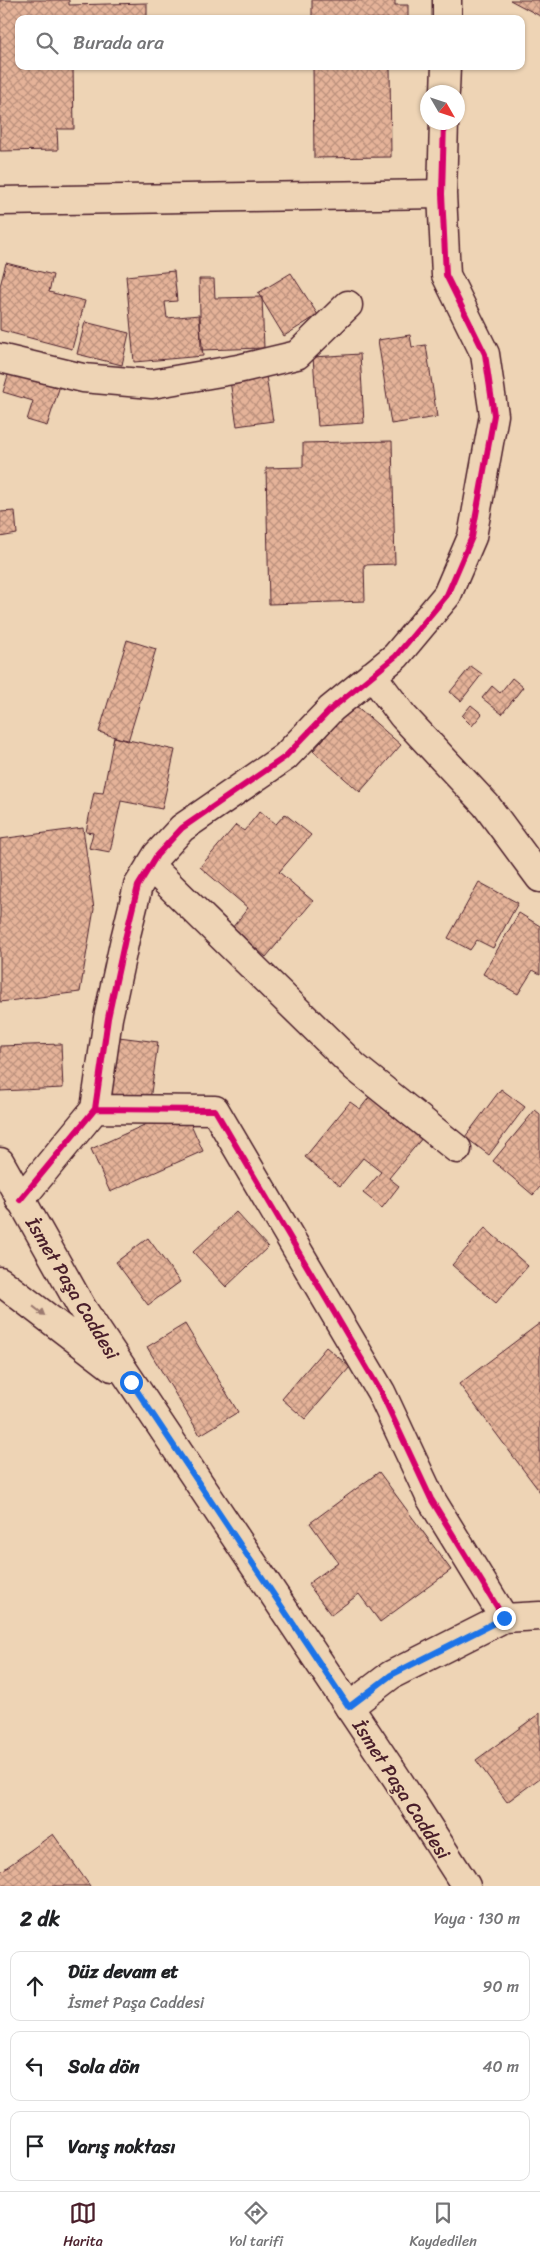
<!DOCTYPE html>
<html lang="tr">
<meta charset="utf-8">
<style>
:root{--surface:#fff;--page:#f2f2f2;--text:#202124;--muted:#757577;--line:#e0e0e0;--accent:#4a1f2b}
body{margin:0;font-family:Sriracha,sans-serif;background:var(--page);color:var(--text)}
.compass{position:absolute;left:420px;top:85px;width:45px;height:45px;border-radius:50%;background:var(--surface);box-shadow:0 1px 4px #0004;rotate:129deg}
.stop{position:absolute;width:15px;height:15px;margin:-11px;border:4px solid #1a73e8;border-radius:50%;background:#fff}
.stop.end{background:#1a73e8;border-color:#fff;box-shadow:0 1px 5px #0008}
.list{margin:0;padding:0;list-style:none}
h2{display:flex;justify-content:space-between;align-items:center;height:65px;margin:0;padding:0 20px;font-size:21px}
h2 small{font-size:16px;font-weight:400;color:var(--muted)}
.list li{display:grid;grid-template-columns:32px 1fr auto;gap:15px;align-items:center;box-sizing:border-box;height:70px;margin:0 10px 10px;padding:0 10px;border:1px solid var(--line);border-radius:10px}
.list b{display:block;font-size:19px;white-space:nowrap}
.list p{margin:0;font-size:16px;white-space:nowrap;color:var(--muted)}
.list em{font-size:16px;font-style:normal;color:var(--muted)}
.icon{flex:none;width:28px;height:28px;fill:none;stroke:currentColor;stroke-width:2;stroke-linecap:round;stroke-linejoin:round}
.map{position:relative;flex:none;width:540px;height:1886px;overflow:hidden}
.search{position:absolute;background:var(--surface);box-shadow:0 1px 4px #0004;left:15px;right:15px;top:15px;height:55px;display:flex;align-items:center;gap:12px;box-sizing:border-box;padding:0 18px;border-radius:10px;color:var(--muted);font-size:19px}
.sheet{height:305px;background:var(--surface)}
nav{display:flex;justify-content:space-around;align-items:center;box-sizing:border-box;height:70px;border-top:1px solid var(--line);background:var(--surface);font-size:14px;color:var(--muted)}
nav a{display:grid;justify-items:center;gap:2px}
nav .on{color:var(--accent)}
.map>svg:first-child{display:block}
</style>
<div class="map">
<svg width="540" height="1886" viewBox="0 0 540 1886">
<defs>
<pattern id="building-cross-hatch" width="8" height="8" patternUnits="userSpaceOnUse" patternTransform="scale(1.25)"><rect width="8" height="8" fill="#e5b399"/><path d="M0 0l8 8M0 8l8-8" fill="none" stroke="#bc917d"/></pattern>
</defs>
<rect width="100%" height="100%" fill="#eed4b5"/>
<filter id="ink" filterUnits="userSpaceOnUse"><feTurbulence type="fractalNoise" baseFrequency=".02" numOctaves="2"/><feDisplacementMap in="SourceGraphic" scale="10" xChannelSelector="R" yChannelSelector="G"/><feConvolveMatrix kernelMatrix="1 2 1 2 8 2 1 2 1" color-interpolation-filters="sRGB"/></filter>
<g filter="url(#ink)">
<path fill="url(#building-cross-hatch)" stroke="#4a1f2b" d="M0,0H69V5L147,3V19H19V66H73L74,129H57L58,150L0,151Z
M312,0H395V5H408V19H312Z
M510,0H540V16Z
M313,66H390L391,157L314,158Z
M6,263L53,275L49,292L85,301L72,349L0,330V286Z
M174,271L177,301L165,302L167,318L199,315L203,356L134,362L126,276Z
M291,273L318,315L284,336L258,293Z
M199,279H214L215,298L262,297L264,348L201,350Z
M85,322L129,333L122,365L77,354Z
M410,335L412,347L426,345L437,417L391,424L378,340Z
M360,354L364,423L318,426L313,357Z
M14,355L65,370L47,426L27,420L33,401L3,392Z
M264,363L273,421L237,426L228,368Z
M392,441L395,564L364,565L365,601L269,604L266,468L303,467V443Z
M15,511L17,534L0,537V512Z
M127,640L156,649L128,741L99,732Z
M471,666L482,674L461,701L450,692Z
M512,678L523,687L502,714L482,698L492,686L500,693Z
M354,704L401,745L360,792L313,751Z
M471,705L482,714L472,726L462,716Z
M114,737L175,750L162,809L121,801L110,852L89,848L93,833L86,832L94,792L103,793Z
M260,811L276,824L285,814L311,835L279,872L313,901L266,957L232,928L248,908L200,867L236,825L244,831Z
M83,828L94,909L80,992L0,1002V839Z
M479,882L518,903L493,948L477,940L470,950L448,938Z
M519,913L540,926V974L533,970L518,994L483,974Z
M111,1036L158,1042L150,1100L103,1094Z
M61,1044L63,1088L0,1091V1046Z
M501,1089L525,1107L489,1155L465,1137Z
M371,1095L423,1137L389,1178L399,1186L382,1208L363,1193L381,1172L363,1158L340,1186L305,1157L350,1102L360,1109Z
M535,1110L540,1114V1187L533,1195L493,1161Z
M162,1117L189,1120L203,1151L110,1192L91,1149Z
M236,1212L268,1247L226,1287L193,1252Z
M485,1228L528,1266L496,1303L452,1265Z
M148,1238L180,1282L148,1305L116,1262Z
M540,1323V1492L459,1384Z
M185,1324L238,1412L200,1435L147,1347Z
M326,1347L350,1367L305,1419L282,1399Z
M379,1472L451,1570L380,1622L359,1594L331,1615L308,1584L338,1562L310,1523Z
M540,1713V1778L507,1802L476,1760Z
M53,1834L90,1886H0V1872Z"/>
<g fill="none" stroke-linecap="round" stroke-linejoin="round">
<defs>
<path id="street" d="M447,19V0
M445,92L446,66
M0,201L442,194
M0,358L83,378L152,384L238,369L297,355L348,305
M372,675L403,716L486,805L540,878
M150,866L355,1067L457,1149
M95,1109L108,1018L125,939L138,886L157,855L182,828L285,757L331,709L396,656L447,595L472,537L494,415L485,354L446,275L442,194L444,122
M20,1200L95,1109L215,1110L381,1392L431,1499L504,1618
M349,1707L391,1675L504,1618L540,1616"/>
<path id="secondary" d="M0,1162L82,1308L396,1777L466,1886
M0,1281L112,1367"/>
</defs>
<use href="#street" stroke="#4a1f2b" stroke-width="31"/>
<use href="#secondary" stroke="#4a1f2b" stroke-width="31"/>
<use href="#street" stroke="#eed4b5" stroke-width="28"/>
<use href="#secondary" stroke="#eed4b5" stroke-width="28"/>
<defs>
<path id="cycleway" d="M95,1109L108,1018L125,939L138,886L157,855L182,828L285,757L331,709L396,656L447,595L472,537L494,415L485,354L446,275L442,194L444,122
M20,1200L95,1109L215,1110L381,1392L431,1499L504,1618"/>
</defs>
<use href="#cycleway" stroke="#eed4b5" stroke-width="9"/>
<use href="#cycleway" stroke="#d6006c" stroke-width="6"/>
</g>
<defs><path id="oneway-solid" d="M-6-.8H1V-3.2L6.5 0L1 3.2V.8H-6Z" transform="scale(1.25)"/></defs>
<use fill="#9c7a70" href="#oneway-solid" transform="translate(39 1311) rotate(38)"/>
</g>
<g fill="none" stroke-linecap="round" stroke-linejoin="round" filter="url(#ink)">
<path stroke="#1a73e8" stroke-width="6" d="M131,1382L349,1707L391,1675L504,1618"/>
</g>
<g text-anchor="middle" stroke-width="4" stroke-linejoin="round" paint-order="stroke">
<g font-size="19" fill="#4a1f2b" stroke="#eed4b5">
<text transform="translate(73 1288) rotate(59)" y="7">İsmet Paşa Caddesi</text>
<text transform="translate(402 1789) rotate(57)" y="7">İsmet Paşa Caddesi</text>
</g>
</g>
</svg>
<svg class="compass" viewBox="-18 -18 36 36"><path d="M0-13l5 13h-10z" fill="#e53935"/><path d="M0 13l5-13h-10z" fill="#757577"/></svg>
<div class="stop" style="left:131px;top:1382px"></div>
<div class="stop end" style="left:504px;top:1618px"></div>
<div class="search"><svg class="icon" aria-label="search" viewBox="0 0 24 24"><circle cx="10" cy="10" r="6"/><path d="M15 15l6 6"/></svg>Burada ara</div>
</div>
<section class="sheet">
<h2>2 dk<small>Yaya · 130 m</small></h2>
<ul class="list">
<li><svg class="icon" aria-label="ahead" viewBox="0 0 24 24"><path d="M12 20V5M6 11l6-6 6 6"/></svg><div><b>Düz devam et</b><p>İsmet Paşa Caddesi</p></div><em>90 m</em></li>
<li><svg class="icon" aria-label="left" viewBox="0 0 24 24"><path d="M17 20v-9H6M10 6l-5 5 5 5"/></svg><div><b>Sola dön</b></div><em>40 m</em></li>
<li><svg class="icon" aria-label="arrive" viewBox="0 0 24 24"><path d="M6 21V4h12l-3 4 3 4H6"/></svg><div><b>Varış noktası</b></div></li>
</ul>
</section>
<nav>
<a class="on"><svg class="icon" aria-label="map" viewBox="0 0 24 24"><path d="M3 6l6-2 6 2 6-2v14l-6 2-6-2-6 2zM9 4v14M15 6v14"/></svg>Harita</a>
<a><svg class="icon" aria-label="directions" viewBox="0 0 24 24"><path d="M12 3l9 9-9 9-9-9zM9 14v-3h6M13 9l2 2-2 2"/></svg>Yol tarifi</a>
<a><svg class="icon" aria-label="saved" viewBox="0 0 24 24"><path d="M7 4h10v16l-5-4-5 4z"/></svg>Kaydedilen</a>
</nav>
